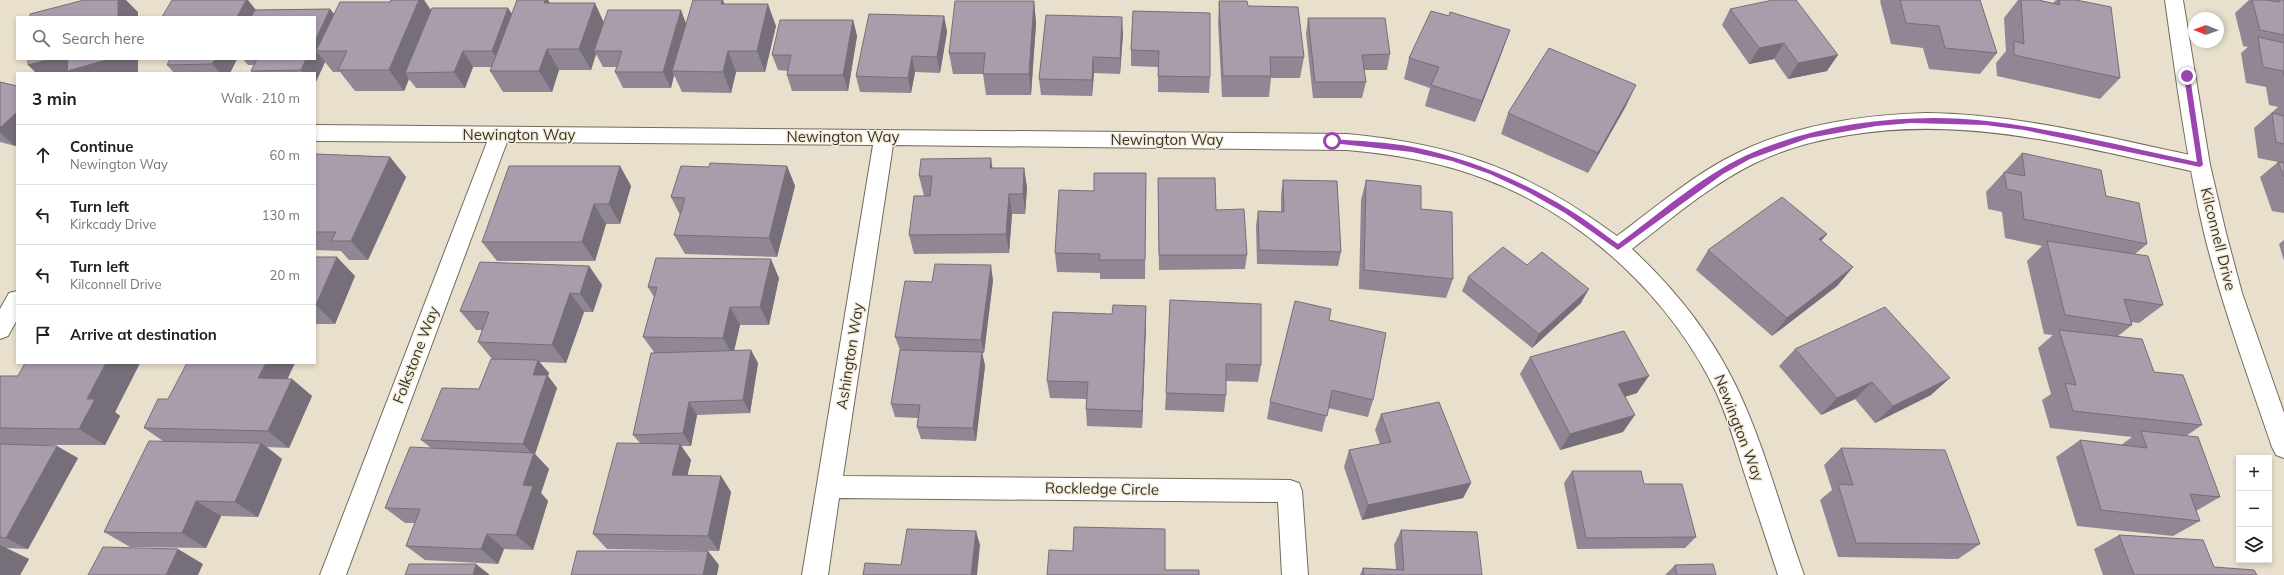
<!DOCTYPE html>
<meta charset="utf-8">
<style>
:root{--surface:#fff;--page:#f2f2f2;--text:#202124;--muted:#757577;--line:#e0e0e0}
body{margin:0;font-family:Mulish,sans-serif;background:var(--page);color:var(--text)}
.controls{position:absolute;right:12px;bottom:12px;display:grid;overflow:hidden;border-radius:0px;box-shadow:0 2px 6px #0003}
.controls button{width:36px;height:36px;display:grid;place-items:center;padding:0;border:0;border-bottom:1px solid var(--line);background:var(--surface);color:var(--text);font:20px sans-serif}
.compass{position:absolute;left:2188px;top:12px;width:36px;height:36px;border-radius:50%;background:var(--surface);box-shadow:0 2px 6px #0003;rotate:271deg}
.stop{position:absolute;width:12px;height:12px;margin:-9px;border:3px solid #9c45b1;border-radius:50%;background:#fff}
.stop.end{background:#9c45b1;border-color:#fff;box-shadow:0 1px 4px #0008}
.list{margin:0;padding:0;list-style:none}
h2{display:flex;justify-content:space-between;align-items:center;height:52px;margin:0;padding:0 16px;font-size:17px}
h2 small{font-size:13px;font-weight:400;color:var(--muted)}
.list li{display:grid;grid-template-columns:26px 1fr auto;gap:12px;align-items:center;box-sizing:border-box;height:60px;padding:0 16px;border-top:1px solid var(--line)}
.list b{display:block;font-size:15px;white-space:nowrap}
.list p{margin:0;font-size:13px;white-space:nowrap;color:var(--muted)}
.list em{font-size:13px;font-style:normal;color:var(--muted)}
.icon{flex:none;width:22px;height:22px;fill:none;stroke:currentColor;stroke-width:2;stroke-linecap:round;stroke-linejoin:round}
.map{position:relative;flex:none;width:2284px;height:575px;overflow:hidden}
.search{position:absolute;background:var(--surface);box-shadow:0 2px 6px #0003;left:16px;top:16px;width:300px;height:44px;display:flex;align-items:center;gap:10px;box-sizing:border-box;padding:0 14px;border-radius:0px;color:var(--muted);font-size:15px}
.panel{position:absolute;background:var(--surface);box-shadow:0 2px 6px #0003;left:16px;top:72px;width:300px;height:292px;border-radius:0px}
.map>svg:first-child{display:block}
</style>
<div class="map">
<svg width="2284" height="575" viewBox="0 0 2284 575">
<rect width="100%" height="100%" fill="#e8dfcd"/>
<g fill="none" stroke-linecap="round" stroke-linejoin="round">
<defs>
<path id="minor" d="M1926,113C2020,114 2109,138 2200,157L2207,159L2210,165L2207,171L2200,173C2084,148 1969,115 1849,135C1817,140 1783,149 1753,164C1709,186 1671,219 1632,249C1674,288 1711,334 1736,386C1765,446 1781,512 1804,575H1778C1767,541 1755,506 1744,472C1736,446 1728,419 1717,394C1672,299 1584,216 1485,179C1441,162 1394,154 1347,150L893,145L843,476L1290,480L1299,483L1302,491L1308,575H1282L1278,502L839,498L828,575H802L873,145L507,142L346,575H320L487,142L315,141V125L1347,134C1456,144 1529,171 1617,236C1652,210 1686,181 1724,160C1785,126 1857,115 1926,113Z
M17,291V320L8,336L0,339V309L9,293Z"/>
<path id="tertiary" d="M2165,0H2183L2210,165L2226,233L2242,293L2284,413V458L2276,455L2272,447C2248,376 2222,306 2204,233C2186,156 2176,78 2165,0Z"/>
</defs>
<use href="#minor" stroke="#726b5b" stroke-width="2"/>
<use href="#tertiary" stroke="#726b5b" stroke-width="2"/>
<use href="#minor" fill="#fff" fill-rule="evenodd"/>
<use href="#tertiary" fill="#fff" fill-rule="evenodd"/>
</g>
<path fill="#918794" d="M391,0H424L431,10L508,8L512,14L517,0H548L550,3L604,22L686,23L725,4L776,26L765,72H736L731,93L682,92L674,75L671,88H623L615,72L617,67H603L596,54L591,70H559L552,92H503L490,71L492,67H473L465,88H416L409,79L404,91H355L340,72H333L325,62L315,84V73H253L251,71L254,65H248L243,59H315L256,10L330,9L334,14L390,2Z
M1881,0H1980L1997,53L1980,74L1929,69L1923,48L1891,44L1880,1Z
M2018,0H2038L2053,3L2056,0H2076L2120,78L2100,99L1997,76L1996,63L2006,51L2004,18Z
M2249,0H2284V213L2272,211L2260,177L2278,162L2258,158L2254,128L2278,107L2269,105L2266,87L2246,83L2241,53L2248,47L2243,46L2235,13Z
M1034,1L1036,23L1031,95H986L983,74H953L949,53Z
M1219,1L1248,6L1304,57L1300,78H1271L1269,97H1222L1218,23Z
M1730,9L1827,71L1788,79L1774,59L1749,64L1722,25Z
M1133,11L1210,77L1209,93L1158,92V67L1131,66V50Z
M944,16L947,32L940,73L915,72L911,93L860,92L856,76Z
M1449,16L1510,30L1502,52L1475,122L1425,106L1430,88L1404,79L1409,58Z
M1308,18L1390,54L1387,70H1364L1366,82L1362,98H1313L1306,34Z
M853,20L857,36L848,91H792L787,75L788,71L778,70L772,55Z
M1123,33L1120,74L1094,73L1092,96L1041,95L1039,79Z
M237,59L230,73H174L167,65Z
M0,82L17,86V145L15,146L0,142Z
M1626,106L1588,173L1501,134L1508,113Z
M2022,153L2106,196L2147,244L2135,254L2163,305L2139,323L2131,322L2132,325L2118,336L2154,372L2202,425L2186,436L2220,497L2196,511L2200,521L2173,536L2077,526L2056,457L2080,440L2121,445L2132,437L2050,428L2042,400L2051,394L2038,348L2053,335L2044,334L2027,261L2042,246L2005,238L2002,212L1988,209L1986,192Z
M315,154L390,157L406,177L368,260H349L341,251L315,250Z
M620,166L631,186L620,224H606L595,261H497L482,242Z
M787,166L795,186L777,257L685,254L674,235L680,215L671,197L709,167Z
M992,168H1024L1027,188L1025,214H1012L1009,253L914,254L909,235L924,196L919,176Z
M1146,173L1145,279H1100V273L1057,272L1055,253L1094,191Z
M1158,178L1216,210L1247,255L1245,269L1159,270Z
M1283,180L1341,252L1338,266L1257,264L1256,226L1258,211L1281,212V195Z
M1366,180L1421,209L1453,279L1446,298L1359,289L1361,200Z
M1827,234L1821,241L1853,267L1837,286L1772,336L1696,270L1708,250Z
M2284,240V261L2279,244Z
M315,257L355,276L335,324H315Z
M1527,265L1581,303L1532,348L1462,291L1468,277Z
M589,266L602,285L593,312H584L566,363L539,362L549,373L548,376L557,388L535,454L549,469L541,493L548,501L533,550L504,549L498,564L425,560L406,546L415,523H405L385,508L431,448L421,440L479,389L492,359L478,342L482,330H476L460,311Z
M779,278L769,325H740L734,350L758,363L750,413L697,415L691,446H681L691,460L687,475L721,476L731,492L719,551L607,549L593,534L640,443L633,435L654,352L643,337L654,297L648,287Z
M993,280L984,353H982L985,366L976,441L921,439L917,427L918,418L895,417L891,404L900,350L895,337L932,282Z
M1261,304V365L1258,382L1226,381V395L1224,412L1165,410L1166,393Z
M1146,306V324L1142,428L1087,426L1086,409V399L1050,398L1047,381L1112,314Z
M1329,320L1373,400L1368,417L1328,408L1322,432L1267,419L1270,402Z
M1795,349L1931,395L1875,423L1855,399L1821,415L1779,366Z
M1530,357L1637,393L1625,397L1623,432L1560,450L1520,374Z
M25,363H140L115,412L120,416L105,445H17L78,458L28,549L5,548L29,559L20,575H0V376H18Z
M287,379H292L312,396L289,448L267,447L282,459L258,517L221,516L206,548L130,547L104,532L163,441L144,428L168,399Z
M1381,414L1471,483L1463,498L1362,520L1344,467L1349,450L1380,444L1375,430Z
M1841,448L1980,544L1958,559L1838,557L1820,500L1832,490L1824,465Z
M1572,471L1644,484L1696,537L1685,548L1577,549L1564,483Z
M1401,530L1482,575H1360L1363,568L1396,569L1394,545Z
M2119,535L2214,567L2257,575H2103L2094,549Z
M1675,565L1716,575H1665Z"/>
<path fill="#766e78" d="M118,0H126L138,12V17H118Z
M246,0H248L260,15L259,17H237Z
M419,0H424L435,17L405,73L409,79L404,91L389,70Z
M545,0H548L558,18L544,3Z
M722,0H723L731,19L721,4Z
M1034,1L1036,23L1031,95L1029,74Z
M595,3L605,25L594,51L596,54L591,70L579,49Z
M768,4L776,26L765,72L757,51Z
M508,8L517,24L502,67L492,51Z
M330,9L342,25L316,51L325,62L315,84V73H303L301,70L306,59H315V41Z
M681,10L687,26L672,71L674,75L671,88L663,72Z
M944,16L947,32L940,73L937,57Z
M1122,17L1123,33L1120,74V58Z
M853,20L857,36L848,91L843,75Z
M1510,30L1502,52L1475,122L1482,101Z
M1784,43L1774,59L1749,64L1759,48Z
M547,49L559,70L552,92L539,71Z
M463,51L473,67L465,88L454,72Z
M728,51L736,72L731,93L723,72Z
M1838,55L1827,71L1788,79L1798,63Z
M912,56L915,72L911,93L908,78Z
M1093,57L1094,73L1092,96V80Z
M50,59H138V73H36L28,65Z
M215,59H237L230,73H220L212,64Z
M1636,85L1626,106L1588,173L1598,153Z
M17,112V145L15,146L0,133V128Z
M390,157L406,177L368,260L351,241Z
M991,158L994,179L990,168Z
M620,166L631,186L620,224L609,204Z
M787,166L795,186L777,257L769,238Z
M1024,168L1027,188L1025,214L1023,194Z
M1009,194L1012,214L1009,253L1006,234Z
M594,204L606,224L595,261L582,242Z
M1827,234L1811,253L1819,239Z
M337,257L355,276L335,324L316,305Z
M771,259L779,278L769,325L760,307Z
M991,265L993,280L984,353L981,340Z
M589,266L602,285L593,312L580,294Z
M1853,267L1837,286L1772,336L1787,318Z
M1589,289L1581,303L1532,348L1539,334Z
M570,293L584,312L566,363L552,345Z
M1146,306V324L1142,428V411Z
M730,307L740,325L733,356L723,338Z
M751,350L758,363L750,413L743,400Z
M982,352L985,366L976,441L973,428Z
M538,360L549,373L548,376L557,388L535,454L549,469L541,493L548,501L533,550L516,535L523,485L533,455L523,444L533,375Z
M106,363H140L115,412L120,416L105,445L79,429L87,399Z
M266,363H295L280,395L258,378Z
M1649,376L1637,393L1606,402L1618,384Z
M1950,378L1931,395L1875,423L1893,406Z
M292,379L312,396L289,448L268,431Z
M1872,382L1855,399L1821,415L1837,398Z
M689,402L697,415L691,446L683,433Z
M1635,415L1623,432L1560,450L1570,434Z
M261,443L282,459L258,517L235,502Z
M680,444L691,460L684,491L672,475Z
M57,446L78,458L28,549L6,538Z
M721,476L731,492L719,551L708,536Z
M1471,483L1463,498L1362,520L1368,505Z
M196,501L221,516L206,548L182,533Z
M976,531L980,545L977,575H971Z
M487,534L504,549L498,564L481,549Z
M0,545L29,559L20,575H0Z
M178,549L203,564L198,575H166Z
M708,551L719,565L717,575H703Z
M476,564L490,575H473Z"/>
<path fill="#a99dac" stroke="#766e78" d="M84,0H118V17H30V14Z
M172,0H246L237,17H162Z
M391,0H419L389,70H338L347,51H316L340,2H390Z
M517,0H545L544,3H595L579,49H547L539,71H490Z
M693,0H722L721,4H768L757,51H728L723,72L672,71Z
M1773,0H1796L1838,55L1798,63L1784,43L1759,48L1730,9Z
M1900,0H1980L1997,53L1945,48L1939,26L1906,23Z
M2021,0H2038L2060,5L2059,0H2076L2111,7L2120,78L2014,55V41L2024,44Z
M2252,0H2267L2279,2V0H2284V35L2260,30Z
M955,1H1034L1029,74H983L985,53H949Z
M1219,1H1247L1248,6L1298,7L1304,57H1270L1271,76H1223Z
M432,8H508L492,51H463L454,72L405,73Z
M330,9L315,41V17H251L255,10Z
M608,10H681L663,72H615L622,51H594Z
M1133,11L1210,13V77L1158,76L1159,51L1131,50Z
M1431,11L1449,16L1450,12L1510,30L1482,101L1431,85L1439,67L1409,58Z
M869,14L944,16L937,57L912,56L908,78L856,76Z
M1046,15L1122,17L1120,58L1093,57L1092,80L1039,79Z
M1308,18H1385L1390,54L1362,55L1366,82H1315Z
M780,20H853L843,75H787L791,55H772Z
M2258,37L2284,43V76L2283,71L2263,67Z
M1549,48L1636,85L1598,153L1508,113Z
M28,59H50L28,65Z
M68,59H110L67,71Z
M170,59H215L212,64L167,65Z
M257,59H306L301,70L251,71Z
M0,82L17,86V112L0,128Z
M2272,113L2284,116V144L2276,142Z
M2022,153L2101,170L2106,196L2139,203L2147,244L2024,219L2021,192L2007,189L2004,172L2025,176Z
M315,154L390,157L351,241H331L336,232H315Z
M991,158L990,168H1024L1023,194H1009L1006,234L909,235L914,196H930L932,176H919L921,159Z
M2278,162L2284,163V177Z
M710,163L787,166L769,238L674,235L685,198L671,197L681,166L709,167Z
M509,166H620L609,204H594L582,242H482Z
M1094,173H1146L1145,260H1099L1100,254L1055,253L1059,190L1094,191Z
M1158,178H1215L1216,210L1244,209L1247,255H1159Z
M1283,180L1337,181L1341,252L1259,250L1258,211L1284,212Z
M1366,180L1421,186V209L1452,212L1453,279L1364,270Z
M1782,197L1827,234L1819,239L1853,267L1787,318L1708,250Z
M2047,241L2148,256L2163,305L2124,299L2132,325L2065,315Z
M1503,247L1527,265L1542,252L1589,289L1539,334L1468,277Z
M315,257H337L316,305H315Z
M656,258L771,259L760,307H730L723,338L643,337L657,287H648Z
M480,262L589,266L580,294L570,293L552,345L478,342L489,312L460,311Z
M935,264L991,265L981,340L895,337L905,281L932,282Z
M1170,300L1261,304V365L1226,364V395L1166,393Z
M1295,301L1331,309L1329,320L1386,333L1373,400L1332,390L1327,416L1270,402Z
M1113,305L1146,306L1142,411L1086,409L1088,382L1047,381L1053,312L1112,314Z
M1885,307L1950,378L1893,406L1872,382L1837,398L1795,349Z
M2059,330L2142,339L2154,372L2183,375L2202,425L2073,411L2065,383L2076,385Z
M1624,331L1649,376L1618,384L1635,415L1570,434L1530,357Z
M751,350L743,400L689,402L683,433L633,435L651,353Z
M900,350L982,352L973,428L917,427L920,405L891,404Z
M491,359L538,360L533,375H547L523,444L421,440L442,388L479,389Z
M25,363H106L87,399H95L79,429L0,428V376H18Z
M187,363H266L258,378L292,379L268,431L144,428L158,399H168Z
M1439,402L1471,483L1368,505L1349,450L1391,442L1381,414Z
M2141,431L2198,437L2220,497L2190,494L2200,521L2101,510L2080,440L2147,448Z
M149,441L261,443L235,502L196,501L182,533L104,532Z
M617,443L680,444L672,475L721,476L708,536L593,534Z
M0,444L57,446L6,538L0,537Z
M410,447L534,453L523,485L533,486L516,535L487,534L481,549L406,546L420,509L385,508Z
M1841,448L1945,450L1980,544L1856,543L1838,484L1853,485Z
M1572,471H1641L1644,484H1682L1696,537L1586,538Z
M1074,527L1165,529V570H1199V575H1047L1049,550L1073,551Z
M907,529L976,531L971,575H863L865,563L901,565Z
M1401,530L1477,532L1482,575H1364L1363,568L1404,570Z
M2119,535L2203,540L2214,567L2254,570L2257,575H2134Z
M103,547L178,549L166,575H88Z
M577,551H708L703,575H571Z
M409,564H476L473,575H405Z
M1713,564L1716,575H1677L1675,565Z"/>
<path fill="#9c45b1" d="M2187,74L2190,76L2203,165L2200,167L2024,130L1985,125L1911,123L1876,126L1809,138L1750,159L1723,174L1618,250L1565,213L1528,192L1490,174L1452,161L1412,152L1332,143L1329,141L1332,139C1359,141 1387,142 1413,147C1468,158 1520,180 1568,209C1585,219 1601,232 1618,244C1659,214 1699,178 1745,156C1815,123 1910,112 1987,121C2057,129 2127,147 2197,162L2184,76Z"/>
<g text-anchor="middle" stroke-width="3" stroke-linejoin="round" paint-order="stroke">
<g font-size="15" fill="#39352e" stroke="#f5ecda">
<text x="519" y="140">Newington Way</text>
<text x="843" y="142">Newington Way</text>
<text x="1167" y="145">Newington Way</text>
<text transform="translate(2218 239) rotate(76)" y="5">Kilconnell Drive</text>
<text transform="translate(416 355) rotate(-69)" y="5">Folkstone Way</text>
<text transform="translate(850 356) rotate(-81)" y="5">Ashington Way</text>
<text transform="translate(1739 428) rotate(69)" y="5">Newington Way</text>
<text transform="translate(1102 489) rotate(1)" y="5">Rockledge Circle</text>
</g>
</g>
</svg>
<div class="controls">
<button>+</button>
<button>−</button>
<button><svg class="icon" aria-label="layers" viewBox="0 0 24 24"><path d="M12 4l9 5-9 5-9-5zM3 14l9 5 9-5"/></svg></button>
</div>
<svg class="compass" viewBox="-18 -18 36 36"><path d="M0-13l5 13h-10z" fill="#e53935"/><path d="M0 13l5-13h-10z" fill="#757577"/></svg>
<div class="stop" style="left:1332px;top:141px"></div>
<div class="stop end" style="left:2187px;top:76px"></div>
<div class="search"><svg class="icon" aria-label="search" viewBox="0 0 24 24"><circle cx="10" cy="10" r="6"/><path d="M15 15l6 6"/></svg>Search here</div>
<section class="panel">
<h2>3 min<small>Walk · 210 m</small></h2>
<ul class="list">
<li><svg class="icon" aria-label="ahead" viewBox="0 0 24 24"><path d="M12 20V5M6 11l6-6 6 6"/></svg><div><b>Continue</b><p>Newington Way</p></div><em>60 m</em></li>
<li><svg class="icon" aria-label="left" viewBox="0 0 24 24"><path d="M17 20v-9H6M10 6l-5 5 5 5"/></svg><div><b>Turn left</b><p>Kirkcady Drive</p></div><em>130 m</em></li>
<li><svg class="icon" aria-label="left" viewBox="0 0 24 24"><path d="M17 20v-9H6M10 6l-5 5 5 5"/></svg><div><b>Turn left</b><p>Kilconnell Drive</p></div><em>20 m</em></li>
<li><svg class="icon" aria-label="arrive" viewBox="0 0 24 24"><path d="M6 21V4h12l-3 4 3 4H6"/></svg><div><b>Arrive at destination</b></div></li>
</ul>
</section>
</div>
